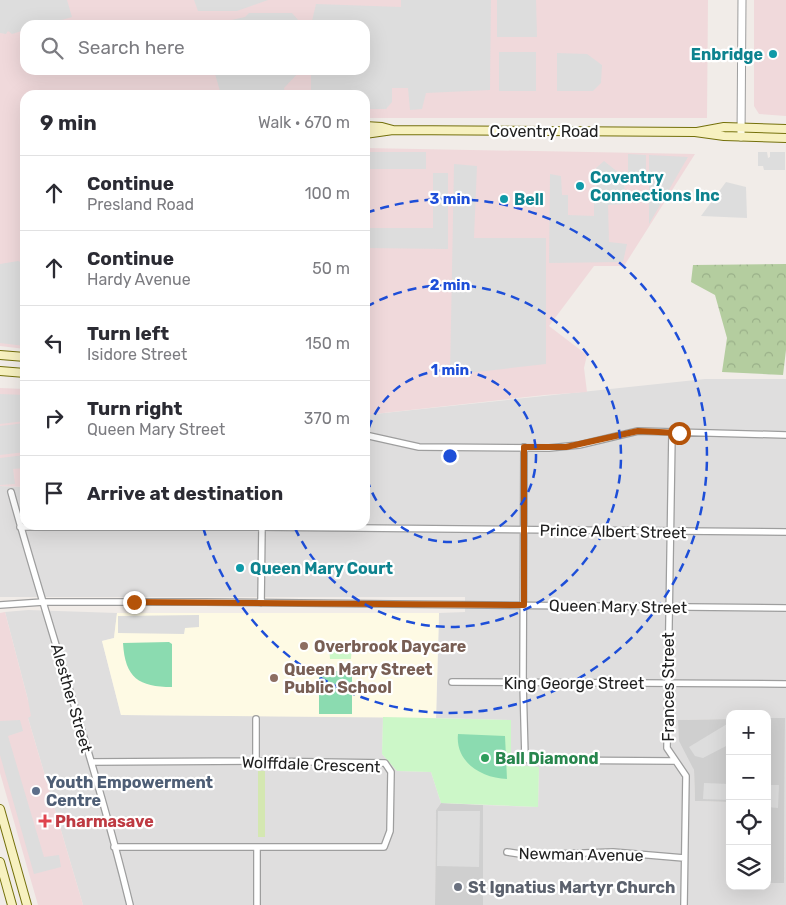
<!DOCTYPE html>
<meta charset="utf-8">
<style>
:root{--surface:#fff;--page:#f2f2f3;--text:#2b2b33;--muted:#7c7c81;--line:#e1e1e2}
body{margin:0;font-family:Rubik,sans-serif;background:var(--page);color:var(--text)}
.controls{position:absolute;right:15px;bottom:15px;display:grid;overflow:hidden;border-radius:10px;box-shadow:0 5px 20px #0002}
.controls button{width:45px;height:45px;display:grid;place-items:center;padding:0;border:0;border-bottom:1px solid var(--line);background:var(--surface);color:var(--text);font:25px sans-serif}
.stop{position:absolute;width:15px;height:15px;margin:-11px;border:4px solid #b45309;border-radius:50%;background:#fff}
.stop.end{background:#b45309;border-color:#fff;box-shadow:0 1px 5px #0008}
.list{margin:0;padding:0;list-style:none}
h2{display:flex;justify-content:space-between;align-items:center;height:65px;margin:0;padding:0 20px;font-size:21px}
h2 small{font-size:16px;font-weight:400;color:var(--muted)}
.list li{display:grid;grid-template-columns:32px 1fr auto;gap:15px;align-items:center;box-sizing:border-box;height:75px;padding:0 20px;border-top:1px solid var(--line)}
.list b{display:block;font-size:19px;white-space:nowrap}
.list p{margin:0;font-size:16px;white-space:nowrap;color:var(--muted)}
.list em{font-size:16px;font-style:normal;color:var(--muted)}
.icon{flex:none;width:28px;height:28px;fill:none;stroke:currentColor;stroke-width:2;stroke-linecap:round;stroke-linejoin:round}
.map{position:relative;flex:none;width:786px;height:905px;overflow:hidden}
.search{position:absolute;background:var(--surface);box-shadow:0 5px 20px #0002;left:20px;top:20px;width:350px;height:55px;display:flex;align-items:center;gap:12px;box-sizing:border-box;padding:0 18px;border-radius:15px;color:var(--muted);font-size:19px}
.panel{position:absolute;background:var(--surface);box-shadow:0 5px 20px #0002;left:20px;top:90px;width:350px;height:440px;border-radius:15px}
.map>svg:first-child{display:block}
</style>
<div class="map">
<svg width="786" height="905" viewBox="0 0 786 905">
<defs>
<pattern id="forest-crowns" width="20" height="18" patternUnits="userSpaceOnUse" patternTransform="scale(1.25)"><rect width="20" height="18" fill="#b4cd9f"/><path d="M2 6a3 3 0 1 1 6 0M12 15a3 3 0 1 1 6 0" fill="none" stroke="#9ab089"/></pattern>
</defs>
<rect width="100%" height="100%" fill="#f1ece8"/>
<path fill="#dfdede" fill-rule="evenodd" d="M705,379H786V905H483V805L538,807L539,768L511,765V720L436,718L439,613L465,612V597H0V486L25,487V525H365V415ZM730,714H767V718H785L784,883H767V886H730V802L695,801L694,770L679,720L730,719Z
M28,610L117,613L114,638L102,641L121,715L383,717L382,754L397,771L431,772L441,803L436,810L435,905H83L28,718V700L5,612Z"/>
<path fill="#f0d9db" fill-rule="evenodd" d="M0,0H708L707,118H365V95H25V349L0,346ZM25,25H365V70H25Z
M754,0H786V116L759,114L754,106Z
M365,148L695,154L624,266H594L549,326L587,355L584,368L587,392L545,395L365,415Z
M0,388L25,389V487L0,486Z
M5,612L28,700L31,716L28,718L83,905H38L0,773V613Z"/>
<path fill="#fefae4" d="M117,613H439L436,718L121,715L102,641L114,638Z"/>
<path fill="#cfcfcf" d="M767,718H785L784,883H767Z
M730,719V802L695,801L694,770L679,741L678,720Z
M441,803L483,805V905H435L436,810Z"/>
<path fill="#d4e7b1" d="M258,771H265V837H258Z"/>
<path fill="url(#forest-crowns)" d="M786,264V350L783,375L722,372L727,338L715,295L691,282L693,265Z"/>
<path fill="#ccf7c8" d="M334,644H352L351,659H330L329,647Z
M383,717L511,720V765L539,767L538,807L441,803L431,772L397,771L382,754Z"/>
<path fill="#8bdbb0" d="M169,642L172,644V687C139,687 125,678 123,643Z
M319,671H352V714H319Z
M458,734L505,736L507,779C481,778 455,762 458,734Z"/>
<path fill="#ddd" d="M0,0H67L72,17L44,25H25V30L12,34L8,31L6,34L0,33Z
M194,0H268L237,11H198Z
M401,0H491L490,90L426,93L422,109L410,110L408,88H392V102L386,109H365V95H311V70H365V25H311L316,4L401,7Z
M497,0H536L537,37H497Z
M249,13H292L299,21L300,25H209L245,17Z
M499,52H536V91H499Z
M557,53L587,54L602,65L601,83L593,91H557Z
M214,70H300V71L284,88L285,95H221Z
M365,152H426V169H365Z
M758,152H767L768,158L770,157V152H785V170H764L763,166H758Z
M628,154L646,155V175H628Z
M649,155L688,157L649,224Z
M604,161L624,177L625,204L608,205L609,242L627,244L623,262L549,263L550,174L561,176L562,195H568V215L594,216V196L597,195L596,168Z
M454,164L477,166L474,238H546V364L450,375Z
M433,173H448V249L365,248V228H433Z
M726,182L746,187L747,218L701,216Z
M18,261L25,264V346L0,343V264Z
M0,394L25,395V421L0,424Z
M25,423V452L0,455V426Z
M25,455V468L13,469L15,484L0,485V458Z
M199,615V627L185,628L184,634L118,633V616Z
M20,720L23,731L8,736L44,857L59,855L61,867L34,874L0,755V721Z
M727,724H730V744L703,758L695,756L689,747Z
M704,783L730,784V800L703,799Z
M767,785H779L778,808L767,807Z
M438,811H480L479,867L437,866Z"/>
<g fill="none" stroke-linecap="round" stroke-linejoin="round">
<defs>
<path id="minor" d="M672,433L667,748L686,776L684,905
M365,435L419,447L549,448L579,445L638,431L786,435
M524,447L523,683L525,757L528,760L674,761
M11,492C49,630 96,765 130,905
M20,527H255L786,532
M261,603L262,525
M0,605L43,602H204L786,608
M452,682L786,684
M256,719V761
M92,762L256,761L385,763L391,772L390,831L384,847H114
M507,852L527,855L613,852L684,858
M257,905V847"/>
<path id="tertiary" d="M741,137L742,0"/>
<path id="secondary" d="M365,126L382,127L393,130
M697,132L724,127L786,129
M365,134L393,130L695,132L724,136L786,138
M0,355L25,357
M0,371L25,373
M0,809L27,905
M0,862L12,905"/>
</defs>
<use href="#minor" stroke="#9e9e9e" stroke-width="8"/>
<use href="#tertiary" stroke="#9e9e9e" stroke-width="9"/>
<use href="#secondary" stroke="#74700b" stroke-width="10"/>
<use href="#minor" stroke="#fff" stroke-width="5.5"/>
<use href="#tertiary" stroke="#fff" stroke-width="7"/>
<use href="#secondary" stroke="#f7f1c0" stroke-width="8"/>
</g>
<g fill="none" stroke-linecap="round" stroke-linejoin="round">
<path stroke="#b45309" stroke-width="6" d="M134,602L524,605V447H566L638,431L679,433"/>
</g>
<g fill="none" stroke="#1d4ed8" stroke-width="2.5" stroke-dasharray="9 6">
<path d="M365 443A86 86 0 1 1 365 469"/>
<path d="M366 307A171 171 0 1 1 294 526"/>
<path d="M366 213A257 257 0 1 1 203 527"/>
</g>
<g fill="#0f9aa8" stroke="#fff" stroke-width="2">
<circle cx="773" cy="54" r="5"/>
<circle cx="580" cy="186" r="5"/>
<circle cx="504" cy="199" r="5"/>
<circle cx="240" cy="568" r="5"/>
</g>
<g fill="#8d6e63" stroke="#fff" stroke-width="2">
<circle cx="304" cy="646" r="5"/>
<circle cx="274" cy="678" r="5"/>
</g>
<circle fill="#2e9e5b" stroke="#fff" stroke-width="2" cx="485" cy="758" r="5"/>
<circle fill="#5c6f8a" stroke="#fff" stroke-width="2" cx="36" cy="791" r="5"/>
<path fill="#e0444e" stroke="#fff" stroke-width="2" d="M42.5 813.5h5v5h5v5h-5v5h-5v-5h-5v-5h5z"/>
<circle fill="#6b7280" stroke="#fff" stroke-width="2" cx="458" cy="887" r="5"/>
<g text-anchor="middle" stroke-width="4.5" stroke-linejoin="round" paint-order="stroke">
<g font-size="16" font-weight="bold" fill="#0d838f" stroke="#fff" text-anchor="start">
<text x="763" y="60" text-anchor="end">Enbridge</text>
<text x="590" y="183">Coventry<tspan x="590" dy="18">Connections Inc</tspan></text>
<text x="514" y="205">Bell</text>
<text x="250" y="574">Queen Mary Court</text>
</g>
<g font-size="16" fill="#212121" stroke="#fff">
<text x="544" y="137">Coventry Road</text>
<text transform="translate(613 531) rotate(1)" y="6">Prince Albert Street</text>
<text transform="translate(618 606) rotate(1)" y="6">Queen Mary Street</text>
<text x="574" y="689">King George Street</text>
<text transform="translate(668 687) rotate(-90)" y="6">Frances Street</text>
<text transform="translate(72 698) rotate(74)" y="6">Alesther Street</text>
<text transform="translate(311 764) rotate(2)" y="6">Wolffdale Crescent</text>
<text transform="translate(581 854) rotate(1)" y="6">Newman Avenue</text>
</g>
<g font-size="16" font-weight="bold" fill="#785e54" stroke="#fff" text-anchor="start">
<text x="314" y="652">Overbrook Daycare</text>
<text x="284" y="675">Queen Mary Street<tspan x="284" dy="18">Public School</tspan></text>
</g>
<g font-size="16" font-weight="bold" fill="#27864d" stroke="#fff" text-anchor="start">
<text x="495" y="764">Ball Diamond</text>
</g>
<g font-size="16" font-weight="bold" fill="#4e5e75" stroke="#fff" text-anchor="start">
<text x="46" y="788">Youth Empowerment<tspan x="46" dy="18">Centre</tspan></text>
</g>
<g font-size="16" font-weight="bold" fill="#be3a42" stroke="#fff" text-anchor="start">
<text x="55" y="827">Pharmasave</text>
</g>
<g font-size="16" font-weight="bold" fill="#5b616d" stroke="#fff" text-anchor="start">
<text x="468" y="893">St Ignatius Martyr Church</text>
</g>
</g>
<circle cx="450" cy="456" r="8" fill="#1d4ed8" stroke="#fff" stroke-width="2.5"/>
<g font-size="15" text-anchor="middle" font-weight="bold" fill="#1d4ed8" stroke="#fff" stroke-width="4.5" stroke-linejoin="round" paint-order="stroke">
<text x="450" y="204">3 min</text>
<text x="450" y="290">2 min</text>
<text x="450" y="375">1 min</text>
</g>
</svg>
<div class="controls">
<button>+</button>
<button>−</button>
<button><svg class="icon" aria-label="locate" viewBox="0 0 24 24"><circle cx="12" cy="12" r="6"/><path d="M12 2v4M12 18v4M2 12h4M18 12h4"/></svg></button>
<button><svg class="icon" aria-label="layers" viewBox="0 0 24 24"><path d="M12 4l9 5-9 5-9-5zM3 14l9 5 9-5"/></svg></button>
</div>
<div class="stop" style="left:679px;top:433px"></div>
<div class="stop end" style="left:134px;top:602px"></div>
<div class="search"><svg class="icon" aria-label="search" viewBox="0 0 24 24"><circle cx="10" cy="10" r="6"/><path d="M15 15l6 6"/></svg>Search here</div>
<section class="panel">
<h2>9 min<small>Walk · 670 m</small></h2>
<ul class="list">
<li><svg class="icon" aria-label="ahead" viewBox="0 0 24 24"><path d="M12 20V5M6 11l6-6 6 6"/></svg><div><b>Continue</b><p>Presland Road</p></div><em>100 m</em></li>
<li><svg class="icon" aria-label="ahead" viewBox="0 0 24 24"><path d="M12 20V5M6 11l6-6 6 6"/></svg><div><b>Continue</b><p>Hardy Avenue</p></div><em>50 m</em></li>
<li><svg class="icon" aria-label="left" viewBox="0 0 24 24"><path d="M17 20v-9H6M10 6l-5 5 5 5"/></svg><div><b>Turn left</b><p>Isidore Street</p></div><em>150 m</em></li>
<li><svg class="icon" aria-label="right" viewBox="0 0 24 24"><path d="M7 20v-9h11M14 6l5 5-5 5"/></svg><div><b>Turn right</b><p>Queen Mary Street</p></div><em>370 m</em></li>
<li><svg class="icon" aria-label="arrive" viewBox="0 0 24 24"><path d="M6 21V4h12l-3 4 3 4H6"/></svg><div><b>Arrive at destination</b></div></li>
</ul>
</section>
</div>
